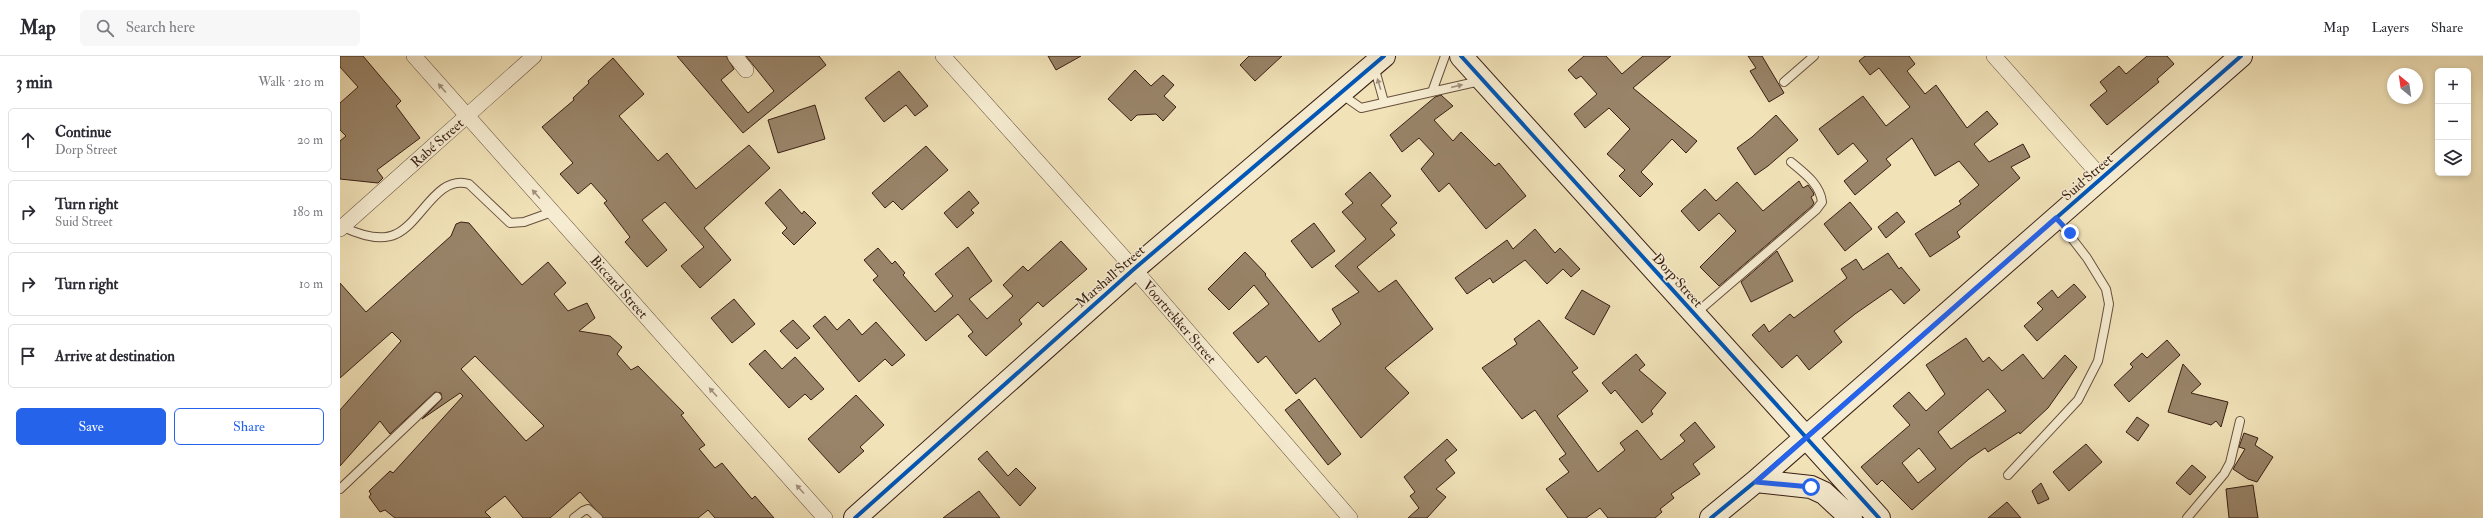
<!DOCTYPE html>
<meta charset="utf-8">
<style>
:root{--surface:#fff;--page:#f7f7f7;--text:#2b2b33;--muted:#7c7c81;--line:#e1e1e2;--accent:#2563eb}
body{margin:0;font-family:"IM FELL Double Pica",serif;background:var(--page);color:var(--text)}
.controls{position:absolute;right:12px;top:12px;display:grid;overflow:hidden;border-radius:6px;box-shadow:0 2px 6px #0003}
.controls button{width:36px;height:36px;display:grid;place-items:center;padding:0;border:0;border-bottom:1px solid var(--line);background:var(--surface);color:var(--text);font:20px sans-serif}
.compass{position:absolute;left:2047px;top:12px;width:36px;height:36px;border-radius:50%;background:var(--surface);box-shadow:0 2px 6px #0003;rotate:331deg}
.stop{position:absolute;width:12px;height:12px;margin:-9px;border:3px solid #2563eb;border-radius:50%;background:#fff}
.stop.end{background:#2563eb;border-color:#fff;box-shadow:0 1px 4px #0008}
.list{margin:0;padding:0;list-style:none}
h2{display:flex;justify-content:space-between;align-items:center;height:52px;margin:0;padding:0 16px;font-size:17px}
h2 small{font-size:13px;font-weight:400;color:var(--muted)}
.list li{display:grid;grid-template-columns:26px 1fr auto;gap:12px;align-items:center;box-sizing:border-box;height:64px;margin:0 8px 8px;padding:0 8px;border:1px solid var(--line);border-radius:6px}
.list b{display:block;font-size:15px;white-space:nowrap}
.list p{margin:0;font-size:13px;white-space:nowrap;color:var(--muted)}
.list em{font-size:13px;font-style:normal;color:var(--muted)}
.actions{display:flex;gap:8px;padding:12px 16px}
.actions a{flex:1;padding:9px 0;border:1px solid var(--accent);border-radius:6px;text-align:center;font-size:14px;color:var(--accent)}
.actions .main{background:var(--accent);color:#fff}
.icon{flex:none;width:22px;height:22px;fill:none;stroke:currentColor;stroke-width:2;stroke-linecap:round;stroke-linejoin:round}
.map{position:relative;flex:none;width:2143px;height:462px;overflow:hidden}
header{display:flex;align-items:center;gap:24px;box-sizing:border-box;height:56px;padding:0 20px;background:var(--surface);border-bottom:1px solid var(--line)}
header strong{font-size:19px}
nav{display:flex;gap:22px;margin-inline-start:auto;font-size:14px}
.search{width:280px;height:36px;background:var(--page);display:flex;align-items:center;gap:10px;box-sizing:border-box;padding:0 14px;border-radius:6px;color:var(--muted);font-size:15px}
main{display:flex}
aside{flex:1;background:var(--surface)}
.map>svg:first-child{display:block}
</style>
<header>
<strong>Map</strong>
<div class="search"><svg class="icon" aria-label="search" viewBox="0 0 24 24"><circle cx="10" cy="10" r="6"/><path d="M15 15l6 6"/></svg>Search here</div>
<nav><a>Map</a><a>Layers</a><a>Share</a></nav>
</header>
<main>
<aside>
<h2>3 min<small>Walk · 210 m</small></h2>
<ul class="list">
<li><svg class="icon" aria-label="ahead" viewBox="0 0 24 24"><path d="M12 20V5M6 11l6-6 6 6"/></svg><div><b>Continue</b><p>Dorp Street</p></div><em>20 m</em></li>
<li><svg class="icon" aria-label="right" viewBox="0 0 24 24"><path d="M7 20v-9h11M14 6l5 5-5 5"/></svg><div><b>Turn right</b><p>Suid Street</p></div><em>180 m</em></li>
<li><svg class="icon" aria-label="right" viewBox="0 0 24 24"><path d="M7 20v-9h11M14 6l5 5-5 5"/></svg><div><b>Turn right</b></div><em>10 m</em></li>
<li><svg class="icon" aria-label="arrive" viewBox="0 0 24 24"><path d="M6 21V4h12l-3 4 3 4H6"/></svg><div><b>Arrive at destination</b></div></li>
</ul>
<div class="actions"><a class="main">Save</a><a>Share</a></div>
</aside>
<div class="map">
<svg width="2143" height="462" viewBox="0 0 2143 462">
<rect width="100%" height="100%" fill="#f1e2b8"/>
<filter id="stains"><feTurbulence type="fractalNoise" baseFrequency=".005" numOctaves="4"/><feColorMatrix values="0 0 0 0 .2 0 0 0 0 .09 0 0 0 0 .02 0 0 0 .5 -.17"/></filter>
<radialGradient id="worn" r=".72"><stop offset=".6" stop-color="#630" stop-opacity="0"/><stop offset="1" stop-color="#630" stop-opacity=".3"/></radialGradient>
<path fill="#998469" stroke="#391f14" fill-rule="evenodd" d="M0,0H23L61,45L56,50L80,82L37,114L43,122L38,127L0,123V85L6,80L0,74V47L18,31L0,11Z
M337,0H386L394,13L381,24L408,57L434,35L406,0H479L486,9L403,77Z
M708,0H741L716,14Z
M909,0H942L915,25L900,9Z
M1244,0H1266L1282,18L1303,0H1331L1293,32L1357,85L1346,97L1332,83L1301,116L1313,128L1300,141L1279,120L1285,114L1267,98L1290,73L1269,52L1245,72L1234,58L1257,38L1241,20L1236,23L1228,14Z
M1408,0H1422L1444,37L1429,46L1410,15L1416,12Z
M1525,0H1569L1575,8L1567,15L1585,38L1596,29L1627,72L1647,55L1658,68L1634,88L1649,106L1683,88L1690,101L1671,111L1680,122L1617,176L1620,181L1590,201L1575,178L1621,148L1619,145L1639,129L1619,105L1595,120L1572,82L1546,103L1551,109L1515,139L1504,125L1528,105L1513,87L1498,99L1479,73L1523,40L1546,70L1570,51L1539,12L1530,19L1519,5Z
M1807,0H1827L1834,8L1817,23L1819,26L1767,69L1750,49L1767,35L1760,26L1779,10L1786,18Z
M273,2L304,38L279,60L318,105L327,97L356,133L409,89L430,112L364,172L391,204L360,232L341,210L364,191L325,146L302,164L327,194L307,211L285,186L290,181L264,147L267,145L251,127L238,138L220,118L233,107L202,71L234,44L233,42L249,27L248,25Z
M795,14L811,30L823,19L834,29L824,40L836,51L823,65L816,58L797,59L791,65L768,43Z
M559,15L588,50L575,60L566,49L544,66L525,42Z
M1101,39L1113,50L1094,64L1113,85L1121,76L1155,110L1159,107L1186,140L1146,173L1109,127L1099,136L1081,113L1094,98L1079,82L1062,96L1050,79L1095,41Z
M475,49L485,83L438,97L428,64Z
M1436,59L1458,84L1428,110L1415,119L1397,92L1412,81Z
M586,90L608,114L562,154L553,145L545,152L532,137Z
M1030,116L1051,140L1041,149L1057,167L1050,173L1055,179L1017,211L1039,236L1056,224L1093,273L1045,312L1069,337L1021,382L975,322L956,338L926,300L918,307L893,277L929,248L914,229L889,254L868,233L905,196L926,218L925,219L979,286L1001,268L992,253L1019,236L995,210L1026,183L1002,156L1013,147L1005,138Z
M1459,125L1463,132L1468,129L1473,136L1474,139L1471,141L1474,147L1472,150L1379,230L1360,211L1396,175L1379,157L1359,175L1341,155L1365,133L1376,145L1397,126L1423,155Z
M440,133L462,158L464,155L476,167L454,189L442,177L447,172L425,147Z
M629,135L639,147L631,154L634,157L617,172L604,157Z
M1510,146L1532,173L1505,195L1484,168Z
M1557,156L1565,166L1546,182L1538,171Z
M121,166L129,167L182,229L208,206L226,227L214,238L228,255L247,247L255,262L239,275L270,280L282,291L277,298L291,314L298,310L344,357L341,359L365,389L359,393L375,412L382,407L412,443L415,440L434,462H375L368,454L358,462H263L240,436L210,462H183L165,440L145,456L151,462H55L45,454L40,456L29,441L31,438L29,435L50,415L53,417L123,340L120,337L82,363L102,343L101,337L95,336L50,378L40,365L0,410V354L61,285L52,276L0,322V227L26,256L111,180L116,168ZM135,300L204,370L186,385L121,313Z
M974,167L995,195L972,212L951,185Z
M1195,173L1215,197L1220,192L1240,213L1231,221L1223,213L1207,228L1185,204L1153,227L1150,222L1127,238L1115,222L1167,184L1173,193Z
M721,185L747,213L703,251L698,246L679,264L682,268L646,300L628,280L633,276L618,258L586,285L533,224L538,220L524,204L538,192L552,208L555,205L565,217L563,219L595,256L613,240L595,218L628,191L652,225L629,243L647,263L673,240L663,229L683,210L688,215Z
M1437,195L1453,225L1411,246L1401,226Z
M1548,197L1559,213L1561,211L1580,234L1564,248L1551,233L1515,258L1494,275L1502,286L1469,314L1457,299L1442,312L1412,279L1424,268L1429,276L1450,258L1454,262L1507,222L1501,213L1516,203L1523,214Z
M1734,228L1746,241L1697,285L1684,270L1703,253L1697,247L1712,234L1718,242Z
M1242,234L1270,250L1254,279L1225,262Z
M394,243L415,268L392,287L371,262Z
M485,260L497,274L509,263L522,279L536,266L565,299L552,310L545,303L519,326L473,270Z
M453,264L470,282L457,293L440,275Z
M1199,264L1238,312L1232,316L1248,335L1217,360L1258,416L1285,394L1280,387L1297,374L1321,404L1345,385L1340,379L1355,366L1375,391L1353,408L1360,418L1331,438L1334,442L1320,453L1322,456L1315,462H1268L1260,452L1246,462H1228L1206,433L1229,416L1219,403L1226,398L1195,354L1182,363L1142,312L1177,288L1174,283Z
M1626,282L1643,306L1649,301L1662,315L1683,298L1703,323L1725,299L1737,311L1708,352L1680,378L1679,376L1648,396L1645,392L1629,403L1572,454L1542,424L1537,429L1521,411L1570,369L1553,350L1569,336L1586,355L1605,338L1586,309ZM1648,333L1666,355L1611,393L1598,376ZM1579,392L1596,413L1578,427L1562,407Z
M1827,284L1840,299L1789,346L1774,329L1793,311L1790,308L1802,297L1807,302Z
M425,294L442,313L455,301L484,333L471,344L465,338L449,352L409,308Z
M1296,298L1305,309L1299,314L1326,337L1311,355L1313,358L1302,367L1275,334L1271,338L1262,327Z
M1843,308L1861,328L1851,337L1888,346L1881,371L1876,365L1871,369L1828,356Z
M516,339L544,369L520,391L524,395L499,417L468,383Z
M959,343L1001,398L988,409L945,354Z
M1797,361L1809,369L1798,385L1786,376Z
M1904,377L1918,382L1915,389L1933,401L1917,426L1908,423L1893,413L1905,393L1899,391Z
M1107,383L1117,394L1105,404L1115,417L1096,433L1106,441L1087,462H1068L1079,452L1070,440L1075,436L1064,421Z
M1746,388L1762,406L1729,435L1713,416Z
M647,395L668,420L676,412L696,432L680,450L638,403Z
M1852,409L1866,421L1850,439L1836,427Z
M1701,427L1709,443L1698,448L1692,435Z
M1913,429L1918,462H1889L1886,433Z
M639,435L660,462H603Z
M1667,446L1681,462H1648Z"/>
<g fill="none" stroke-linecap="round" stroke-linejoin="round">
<defs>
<path id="lane" d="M1034,10L1044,46
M1444,26L1474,0
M1092,36L1105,0
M1001,38L1021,52L1140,25
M3,171C18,178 40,186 56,178C81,167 97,118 129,128L170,167L184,166L212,156
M1355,258L1476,154L1482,146C1480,128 1464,117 1451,106
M1668,419L1738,344L1758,305L1765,270L1769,248L1766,233L1747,202L1717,163
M0,433L97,341
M234,462L243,455L248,453L258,462
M1847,462L1884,418L1890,407L1900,365"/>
<g id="street">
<path id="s1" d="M74,0L485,462"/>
<path d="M395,0L406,14"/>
<path id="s2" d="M603,0L794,213L1010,462"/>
<path d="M1654,0L1762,122"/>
<path id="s3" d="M0,173L194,0"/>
</g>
<path id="secondary" d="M1121,0L1539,462
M1416,425L1471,431L1484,437L1511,462
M515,462L794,213L1044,0
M1371,462L1416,425L1901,0"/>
</defs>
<use href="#lane" stroke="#67503d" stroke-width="10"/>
<use href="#street" stroke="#67503d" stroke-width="16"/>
<use href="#secondary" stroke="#391f14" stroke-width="24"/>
<use href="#lane" stroke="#f6ecd1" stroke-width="8"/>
<use href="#street" stroke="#f6ecd1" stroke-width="15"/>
<use href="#secondary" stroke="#f6ecd1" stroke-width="22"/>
<defs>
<path id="cycleway" d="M1121,0L1539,462
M515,462L794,213L1044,0
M1371,462L1416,425L1901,0"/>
</defs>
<use href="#cycleway" stroke="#f6ecd1" stroke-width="6"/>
<use href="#cycleway" stroke="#0057b8" stroke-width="4"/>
</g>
<defs><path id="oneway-solid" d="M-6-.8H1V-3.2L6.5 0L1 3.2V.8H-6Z"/></defs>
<g fill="#a1907c">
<use href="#oneway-solid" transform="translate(1039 28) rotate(-107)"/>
<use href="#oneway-solid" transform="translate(1117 30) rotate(-13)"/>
<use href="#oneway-solid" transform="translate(102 32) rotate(-131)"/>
<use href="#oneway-solid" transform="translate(196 138) rotate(-132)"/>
<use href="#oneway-solid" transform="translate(373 336) rotate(-132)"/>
<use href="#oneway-solid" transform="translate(460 433) rotate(-132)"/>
</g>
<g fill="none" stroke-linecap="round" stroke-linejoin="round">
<path stroke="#2563eb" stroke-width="5" d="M1471,431L1416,426L1716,162L1730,177"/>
</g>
<g text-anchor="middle" stroke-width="3" stroke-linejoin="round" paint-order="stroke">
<g font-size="14" fill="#391f14" stroke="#f6ecd1">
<text dy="5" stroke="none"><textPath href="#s3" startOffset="130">Rabé Street</textPath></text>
<text transform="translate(1747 121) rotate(-41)" y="5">Suid Street</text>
<text transform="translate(770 220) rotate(-41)" y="5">Marshall Street</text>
<text transform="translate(1338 224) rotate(48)" y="5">Dorp Street</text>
<text dy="5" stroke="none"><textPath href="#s1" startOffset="309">Biccard Street</textPath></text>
<text dy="5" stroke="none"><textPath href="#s2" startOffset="356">Voortrekker Street</textPath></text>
</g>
</g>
<rect width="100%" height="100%" filter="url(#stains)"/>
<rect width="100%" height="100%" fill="url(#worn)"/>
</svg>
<div class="controls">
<button>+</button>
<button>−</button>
<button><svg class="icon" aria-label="layers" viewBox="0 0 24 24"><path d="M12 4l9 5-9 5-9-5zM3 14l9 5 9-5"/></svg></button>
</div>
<svg class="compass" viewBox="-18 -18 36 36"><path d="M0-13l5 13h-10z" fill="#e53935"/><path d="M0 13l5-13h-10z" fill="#7c7c81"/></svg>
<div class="stop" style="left:1471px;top:431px"></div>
<div class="stop end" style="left:1730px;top:177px"></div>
</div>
</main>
